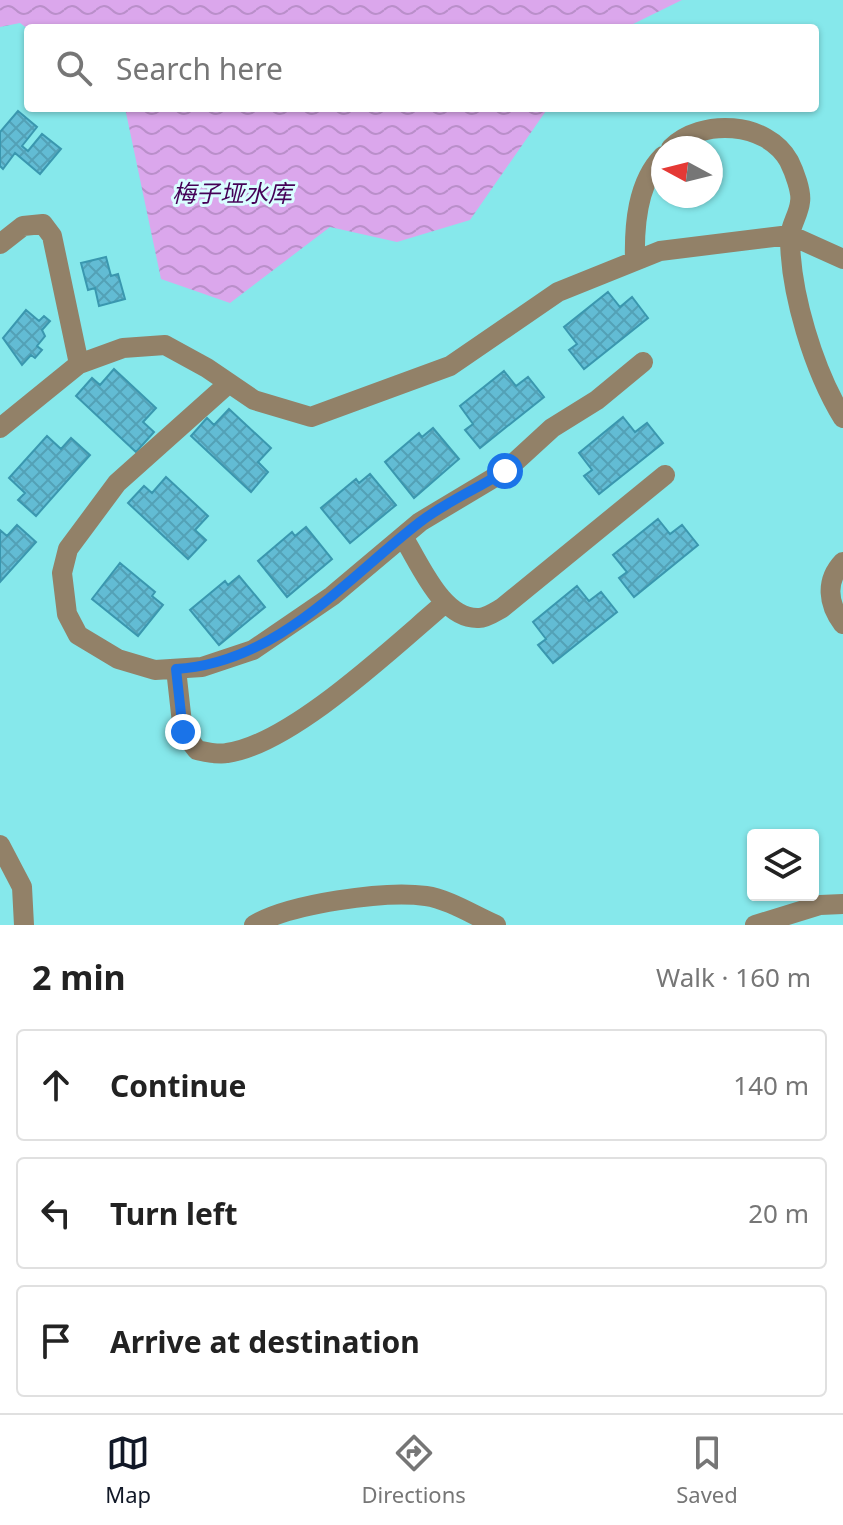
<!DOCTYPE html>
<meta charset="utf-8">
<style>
:root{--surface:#fff;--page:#f2f2f2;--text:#222;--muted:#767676;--line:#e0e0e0;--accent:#111827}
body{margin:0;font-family:"Noto Sans","Noto Sans SC",sans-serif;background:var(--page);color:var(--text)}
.controls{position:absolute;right:24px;bottom:24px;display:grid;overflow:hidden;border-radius:8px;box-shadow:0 2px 6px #0004}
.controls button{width:72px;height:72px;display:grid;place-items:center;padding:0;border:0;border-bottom:2px solid var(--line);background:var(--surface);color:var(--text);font:40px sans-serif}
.compass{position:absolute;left:651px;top:136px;width:72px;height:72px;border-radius:50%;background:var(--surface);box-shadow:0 2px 6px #0004;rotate:277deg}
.stop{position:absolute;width:24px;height:24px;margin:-18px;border:6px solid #1a73e8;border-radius:50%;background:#fff}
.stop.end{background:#1a73e8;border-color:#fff;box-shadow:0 2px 8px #0008}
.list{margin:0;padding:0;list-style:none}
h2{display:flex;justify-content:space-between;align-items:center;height:104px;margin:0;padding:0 32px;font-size:34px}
h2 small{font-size:26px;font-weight:400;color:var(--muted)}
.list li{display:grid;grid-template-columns:52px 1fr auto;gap:24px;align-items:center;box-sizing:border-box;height:112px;margin:0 16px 16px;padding:0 16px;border:2px solid var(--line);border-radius:8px}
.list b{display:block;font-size:30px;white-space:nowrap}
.list em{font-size:26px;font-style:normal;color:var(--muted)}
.icon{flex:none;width:44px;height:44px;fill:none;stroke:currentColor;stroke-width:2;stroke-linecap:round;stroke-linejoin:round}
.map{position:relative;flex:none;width:843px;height:925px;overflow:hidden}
.search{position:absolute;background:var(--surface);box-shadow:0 2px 6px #0004;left:24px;right:24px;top:24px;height:88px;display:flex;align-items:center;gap:20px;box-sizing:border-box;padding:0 28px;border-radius:8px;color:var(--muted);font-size:30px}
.sheet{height:488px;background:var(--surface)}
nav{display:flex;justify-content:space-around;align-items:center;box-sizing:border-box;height:112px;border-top:2px solid var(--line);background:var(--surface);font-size:22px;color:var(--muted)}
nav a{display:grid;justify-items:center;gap:4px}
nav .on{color:var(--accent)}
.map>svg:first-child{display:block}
</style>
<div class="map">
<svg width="843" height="925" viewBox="0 0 843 925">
<defs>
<pattern id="water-waves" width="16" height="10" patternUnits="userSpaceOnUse" patternTransform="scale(2)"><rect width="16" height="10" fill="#dba7ec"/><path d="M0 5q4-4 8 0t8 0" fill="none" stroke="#ba8fca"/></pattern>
<pattern id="building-cross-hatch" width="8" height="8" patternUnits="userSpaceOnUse" patternTransform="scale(2)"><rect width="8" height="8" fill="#62bcd4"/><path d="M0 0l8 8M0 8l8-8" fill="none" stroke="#53a1b6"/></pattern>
</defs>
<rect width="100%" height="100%" fill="#86e8eb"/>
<path fill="url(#water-waves)" d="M0,0H682L625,28L28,29L20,23L0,27Z
M125,108H548L470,220L397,242L330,227L230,303L161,279Z"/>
<path fill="url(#building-cross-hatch)" stroke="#3a97af" stroke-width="2" d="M18,111L37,127L22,146L28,151L42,134L61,149L40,174L15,153L3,169L0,166V132Z
M106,257L111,276L118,274L125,299L99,306L95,288L88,290L81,263Z
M608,292L620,307L632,297L648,318L584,369L569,350L577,344L564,327Z
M26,310L39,321L44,316L50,321L42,330L45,336L37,346L42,350L35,358L31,355L22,365L3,338Z
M114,369L156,408L143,422L154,432L136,452L76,396L92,378L100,385Z
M504,371L516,386L528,377L544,397L480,448L465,430L473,424L460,406Z
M229,409L271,448L258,462L268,472L251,492L191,436L207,418L214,425Z
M623,417L635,432L647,423L663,443L599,494L584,476L592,470L579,453Z
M433,428L459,459L414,498L385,462L419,433L422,437Z
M47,436L61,449L71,438L90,455L36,516L18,500L25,493L9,478Z
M370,474L396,505L350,543L321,508L356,479L359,483Z
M166,477L208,516L195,530L206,540L188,559L128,503L144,486L152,493Z
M658,519L670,534L682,525L698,545L634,597L619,578L627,572L613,555Z
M17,525L36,542L0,582V530L7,536Z
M306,527L332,559L287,597L258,561L292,532L295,536Z
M120,563L155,592L152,596L163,605L138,636L92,599Z
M239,576L265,607L219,645L190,610L225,581L228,585Z
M577,586L589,601L601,592L617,612L553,663L538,645L546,639L533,622Z"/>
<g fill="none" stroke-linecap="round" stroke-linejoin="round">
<path stroke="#928168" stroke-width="20" d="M671,148C701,118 767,121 789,161C794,171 802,192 800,202C799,214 790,226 790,237C790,293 814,371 843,418
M0,244L23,226L43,224L52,236L79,364
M635,261C634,226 637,182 663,156
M229,383L117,483L68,549L62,573L67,614L78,635L118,659L155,670L202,667L253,650L332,596L420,522L505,471L552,428L597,400L643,362
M0,428L79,364L123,348L165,345L207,368L254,400L311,417L450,366L558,292L660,251L790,235L843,259
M403,537C420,563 442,620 479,618C486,618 495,612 502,608L665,475
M843,562C825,581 828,604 843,624
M176,669L183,732L197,750C206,752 218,755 227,753C292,744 394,646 445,603
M0,845L22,887L24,925
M254,925C289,904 385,890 426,896C448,899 475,916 496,925
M755,925L820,905L843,904"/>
</g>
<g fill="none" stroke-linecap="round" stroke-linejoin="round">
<path stroke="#1a73e8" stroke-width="10" d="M183,732L176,669C277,663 345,580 420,522C446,502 477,489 505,471"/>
</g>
<g text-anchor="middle" stroke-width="6" stroke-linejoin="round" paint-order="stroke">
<g font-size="24" font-style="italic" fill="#450157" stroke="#dafeff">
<text x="232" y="202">梅子垭水库</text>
</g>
</g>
</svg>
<div class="controls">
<button><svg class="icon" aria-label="layers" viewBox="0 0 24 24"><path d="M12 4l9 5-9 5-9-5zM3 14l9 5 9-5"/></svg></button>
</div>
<svg class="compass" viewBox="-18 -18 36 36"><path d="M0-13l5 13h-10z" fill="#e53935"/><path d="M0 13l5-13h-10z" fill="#767676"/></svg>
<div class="stop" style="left:505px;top:471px"></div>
<div class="stop end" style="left:183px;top:732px"></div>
<div class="search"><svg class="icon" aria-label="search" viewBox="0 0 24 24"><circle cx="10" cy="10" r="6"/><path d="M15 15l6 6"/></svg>Search here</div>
</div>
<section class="sheet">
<h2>2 min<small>Walk · 160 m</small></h2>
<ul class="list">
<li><svg class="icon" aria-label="ahead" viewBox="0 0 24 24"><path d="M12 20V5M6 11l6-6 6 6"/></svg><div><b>Continue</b></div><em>140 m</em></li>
<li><svg class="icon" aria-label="left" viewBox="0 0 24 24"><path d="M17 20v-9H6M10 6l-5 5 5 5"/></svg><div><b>Turn left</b></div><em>20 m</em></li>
<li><svg class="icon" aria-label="arrive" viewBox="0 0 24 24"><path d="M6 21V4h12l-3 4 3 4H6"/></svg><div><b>Arrive at destination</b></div></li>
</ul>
</section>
<nav>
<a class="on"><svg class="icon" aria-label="map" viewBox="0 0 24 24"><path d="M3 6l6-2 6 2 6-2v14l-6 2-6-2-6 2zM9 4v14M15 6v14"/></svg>Map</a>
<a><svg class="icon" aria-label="directions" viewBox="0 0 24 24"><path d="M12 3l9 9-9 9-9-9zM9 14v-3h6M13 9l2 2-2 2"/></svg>Directions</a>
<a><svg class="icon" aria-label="saved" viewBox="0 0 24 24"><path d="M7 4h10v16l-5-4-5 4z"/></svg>Saved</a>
</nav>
